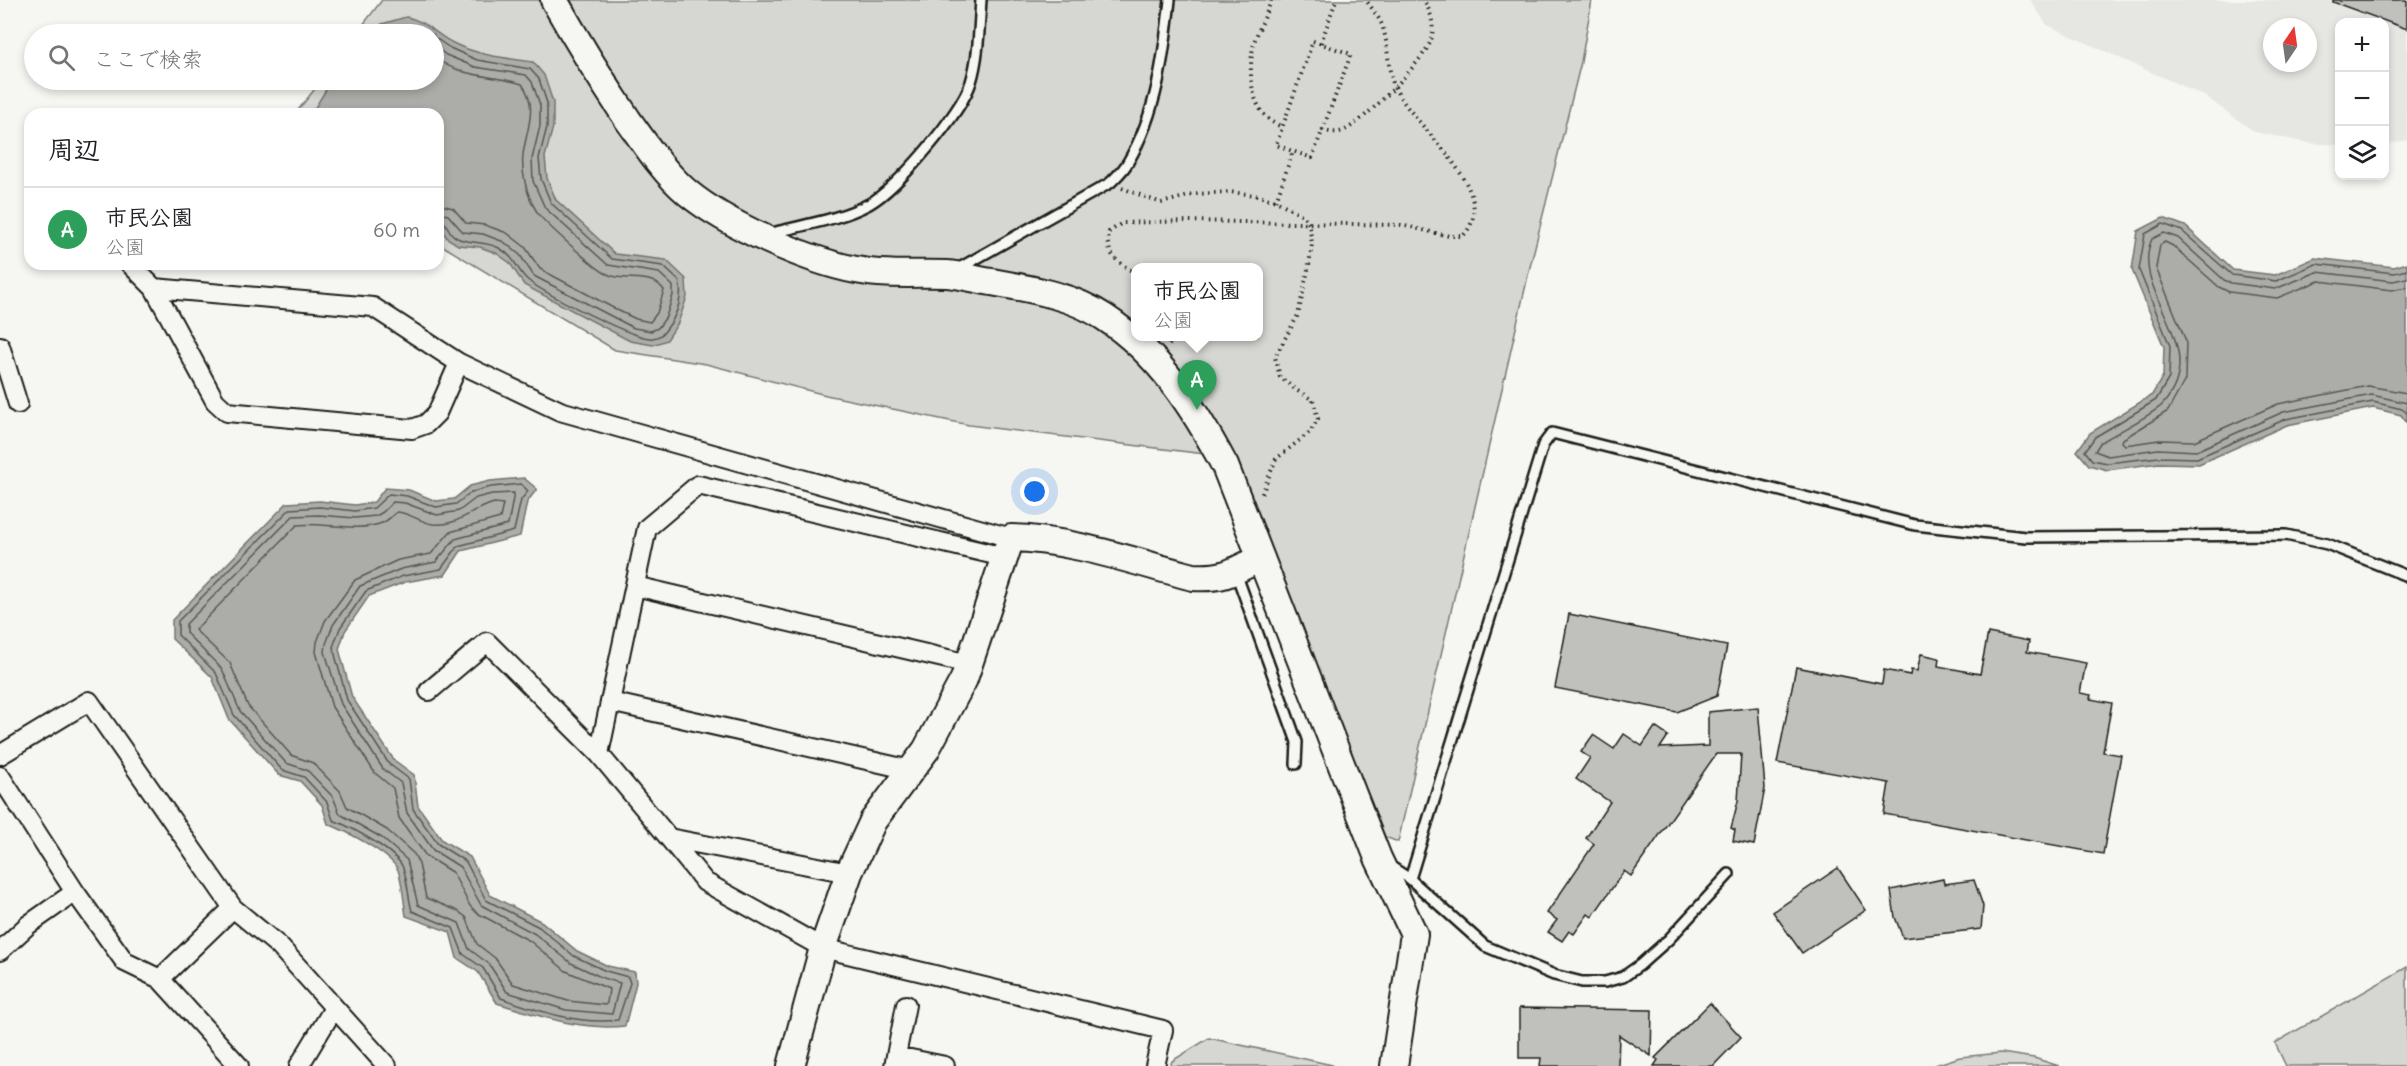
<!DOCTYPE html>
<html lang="ja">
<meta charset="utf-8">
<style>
:root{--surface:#fff;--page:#f6f6f6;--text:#202124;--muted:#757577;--line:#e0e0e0;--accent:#1c1c1c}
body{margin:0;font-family:Delius,"Klee One",sans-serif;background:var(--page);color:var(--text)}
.controls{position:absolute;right:18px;top:18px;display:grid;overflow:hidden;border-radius:12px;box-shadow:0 3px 9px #0003}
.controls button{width:54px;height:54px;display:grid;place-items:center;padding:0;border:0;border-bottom:2px solid var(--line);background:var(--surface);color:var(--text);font:30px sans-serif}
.compass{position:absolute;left:2263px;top:18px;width:54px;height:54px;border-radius:50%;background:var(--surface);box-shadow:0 3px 9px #0003;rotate:13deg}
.you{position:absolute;left:1035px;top:492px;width:21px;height:21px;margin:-15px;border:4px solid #fff;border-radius:50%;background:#1a73e8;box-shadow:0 0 0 9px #1a73e833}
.badge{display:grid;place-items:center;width:39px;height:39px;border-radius:50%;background:var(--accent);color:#fff;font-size:20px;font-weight:700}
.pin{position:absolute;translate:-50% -50px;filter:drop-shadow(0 2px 3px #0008)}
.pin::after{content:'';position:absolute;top:32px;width:21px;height:18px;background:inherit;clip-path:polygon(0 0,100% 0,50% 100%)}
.popup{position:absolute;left:1131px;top:263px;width:132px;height:78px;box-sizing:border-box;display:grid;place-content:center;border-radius:12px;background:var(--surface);filter:drop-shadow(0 2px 4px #0005);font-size:20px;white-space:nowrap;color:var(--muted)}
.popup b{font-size:22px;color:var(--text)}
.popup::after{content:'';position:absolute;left:50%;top:100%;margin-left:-12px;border:12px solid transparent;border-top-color:var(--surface)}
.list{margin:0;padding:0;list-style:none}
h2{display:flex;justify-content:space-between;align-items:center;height:78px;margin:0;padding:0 24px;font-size:26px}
h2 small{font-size:20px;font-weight:400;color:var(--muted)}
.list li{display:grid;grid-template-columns:39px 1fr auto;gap:18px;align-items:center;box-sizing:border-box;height:84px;padding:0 24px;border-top:2px solid var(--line)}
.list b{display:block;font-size:22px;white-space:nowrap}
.list p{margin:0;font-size:20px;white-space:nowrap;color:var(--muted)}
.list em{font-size:20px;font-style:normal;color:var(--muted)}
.icon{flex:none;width:33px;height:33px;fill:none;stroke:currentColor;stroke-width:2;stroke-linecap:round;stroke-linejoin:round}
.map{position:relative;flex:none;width:2407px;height:1066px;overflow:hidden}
.search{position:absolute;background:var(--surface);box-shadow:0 3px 9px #0003;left:24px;top:24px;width:420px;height:66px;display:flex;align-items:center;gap:15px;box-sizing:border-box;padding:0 21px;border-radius:33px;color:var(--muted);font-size:22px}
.panel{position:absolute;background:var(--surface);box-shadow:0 3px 9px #0003;left:24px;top:108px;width:420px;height:162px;border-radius:18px}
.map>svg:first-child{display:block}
</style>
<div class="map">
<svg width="2407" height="1066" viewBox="0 0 2407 1066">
<rect width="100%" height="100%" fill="#f6f6f2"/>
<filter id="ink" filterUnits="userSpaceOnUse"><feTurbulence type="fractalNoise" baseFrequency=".0167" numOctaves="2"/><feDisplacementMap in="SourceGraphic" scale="12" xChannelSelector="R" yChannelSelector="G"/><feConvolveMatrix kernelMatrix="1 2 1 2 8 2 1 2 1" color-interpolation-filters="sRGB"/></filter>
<g filter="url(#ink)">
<path fill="#e6e6e2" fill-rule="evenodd" d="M2030,0H2407V140L2385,145L2384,22H2340L2339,145L2308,143L2255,132L2206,97L2047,25ZM2272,27H2308V63H2272Z"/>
<path fill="#d6d6d2" stroke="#797977" stroke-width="1.5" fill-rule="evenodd" d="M382,0H1592L1581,62L1530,267L1398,842L1385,837L1271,552L1237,458L969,425L826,395L706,364L615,350L438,243V114H295L322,80H434V34H356ZM1136,268H1258V336H1136Z
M2407,967V1066H2286L2275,1043Z
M1209,1038L1332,1065L1333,1066H1170L1172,1061Z
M2001,1053L2034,1058L2059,1066H1932L1960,1057Z"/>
<path fill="#acaca9" stroke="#727271" stroke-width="1.5" d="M406,17C426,20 437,36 455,44C480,56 506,58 533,62L544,75L553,102V127L545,157L547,178L556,200L615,254L666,260L686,279L687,297L678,323L667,340L653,345L630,341L524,285L510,263L496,253L480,247L458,245L447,238L438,223V114H311L332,80H434V34H371L382,24Z
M2163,218L2185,226L2233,270L2275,275L2315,258L2394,267L2407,263V423L2401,415L2373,408L2287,425L2199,464L2159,463L2107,470L2089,465L2077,451L2090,433L2152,395L2163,376L2164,347L2132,270L2138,231Z
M524,478L537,489L527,502L520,536L461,551L445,575L405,582L369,596L345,631L339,649L352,697L394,760L414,775L418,806L442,840L470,857L490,895L542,922L577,951L608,966L635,972L636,983L625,1026C580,1031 540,1016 497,1003L478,972L457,958L450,932L406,916C404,904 402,877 397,868C387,852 346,831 328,824L322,805L300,781L279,775L229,719L212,677L172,639V620L287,503L320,501L355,505L374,502L385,488L409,490L436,501L454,499L470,486L490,481Z"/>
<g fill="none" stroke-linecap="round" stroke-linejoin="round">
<path stroke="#565654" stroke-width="1.5" d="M434,37L450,48L477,60L530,69L539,79L547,103V127L539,158L541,179L551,203L612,259L663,266L679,281C683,295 678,312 670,324C665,331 662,337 653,338C637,341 544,293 529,281C517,272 517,258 499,248C485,240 462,245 452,234C449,231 447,225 444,222L438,220
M434,46L446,55L475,67L526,75L532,82L540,105V126L532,159L533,181L545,208L608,265L659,273L673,286V295L666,317L658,328L651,331L634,328L534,276L520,255L504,242L483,234L463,232L448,215L438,213
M434,57C463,79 491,74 522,84C539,107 526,130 523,155C521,173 527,196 537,212C542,221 595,268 605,273C624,284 650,271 664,290L657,313L650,322L636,319L619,311L540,269L525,247L507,233L485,225L466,223L453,208L438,204
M2407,270L2394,273L2316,264L2276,281L2232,275L2182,231L2163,224L2145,234L2139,270L2170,346L2169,378L2156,400L2095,437L2085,451L2092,460L2107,463L2159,457L2197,458L2286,419L2373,402L2402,409L2407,413
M2407,278L2393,281L2317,272L2275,289L2231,283L2224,280L2178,238L2164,233L2152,239C2128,292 2213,346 2163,404C2154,414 2114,434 2100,443L2095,451L2108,456L2158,449L2196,451L2283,412L2372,395L2407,403
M2407,287L2392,290L2319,281L2277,298L2229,292L2219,287L2173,246L2165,242L2160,245L2156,268L2186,341L2185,380L2168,411L2123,439L2122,442L2125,445L2159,440L2194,441L2278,404L2368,386L2407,393
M521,484L528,491L521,500L514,531L458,546L441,569L403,576L366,591L340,628L333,647L347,700L389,764L409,779L413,809L438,844L466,862L486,900L539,927L574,956L606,971L628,977L630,983L618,1020C579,1025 538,1011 501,998L483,968L463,954L453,928L412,911C408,897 408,882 403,868C398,852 349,826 333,820L327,802L304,777L282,770L234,715L216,673L178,635V621L290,509L320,507L355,511L374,508L389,494L407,496L436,507L456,504L472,492L491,487Z
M514,493L508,525L455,539L436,562L401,569L360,586L333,625L326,644L325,652L341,704L383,769L401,783L407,813L433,850L460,867L481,905L535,934L571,963L603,978L620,983L612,1014L566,1010L507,992L489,964L469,949L459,923L418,905L407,860L382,838L340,814L333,797L307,770L286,763L240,711L222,669L186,633V624L293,516L319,515L355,518L376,516L383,512L393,502L405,503L437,515L459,511L476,498L492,494Z
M494,503L503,504L500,518L450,532L431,554L398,560L355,580L325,621L317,642L316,652L332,707L375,773L393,788L399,818L426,856L453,873L470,906L477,913L530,941L566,971L609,989L607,1003L605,1005L568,1001L513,984L495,958L477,944L466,917L458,911L426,898L419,864L414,854L387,830L347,807L340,791L313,763L291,755L248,706L230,663L195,630L297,525C324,522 356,533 382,523C388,521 392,515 397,512C410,513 420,522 433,524C457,527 472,509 494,503Z"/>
</g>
<path fill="#c0c0bd" stroke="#1c1c1c" stroke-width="1.5" d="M2333,0H2407V29L2333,2Z
M1569,614L1727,646L1717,696L1677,712L1555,688Z
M1988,633L2029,641L2027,652L2086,663L2080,693L2091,695L2090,699L2112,703L2103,752L2121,755L2103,854L1884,814L1889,783L1777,763L1796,667L1882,684L1884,670L1910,675L1911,670L1917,671L1921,654L1939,658L1938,666L1980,674Z
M1758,707L1765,788L1754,845L1733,841L1735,830L1731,828L1738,801L1741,754H1716L1631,876L1624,871L1592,917L1588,914L1574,934L1569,931L1562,941L1548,932L1557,920L1547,913L1594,844L1586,838L1610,802L1576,779L1590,758L1581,752L1593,735L1614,749L1624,734L1642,746L1655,727L1668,736L1660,748L1708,746V712Z
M1838,868L1866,910L1802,953L1773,912Z
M1943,879L1944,884L1974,880L1983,906L1981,929L1903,938L1895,917L1891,890Z
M1710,1003L1741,1037L1713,1066H1654L1658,1060L1655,1058Z
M1519,1008L1652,1010L1651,1056L1619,1035L1618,1066H1540L1541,1058H1519Z"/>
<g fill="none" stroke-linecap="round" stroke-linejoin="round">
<defs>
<path id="lane" d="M768,234C802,225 839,220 869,204C897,189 962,112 971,82C979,56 979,26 981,0
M956,270L1110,183C1116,177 1124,170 1128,162C1157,113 1164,55 1170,0
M1236,573L1297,742L1296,764
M1390,866L1410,879L1485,946L1554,975L1582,982H1605L1623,977L1640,965L1669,939L1729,874
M1410,879L1543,445L1552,433L1915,525L2026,537L2286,535L2327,544L2407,576"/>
<path id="street" d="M130,264L154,288L373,307L459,363L560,411L1011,538
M154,288L215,401L227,412L412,429L426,424L437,413L459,363
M0,346L18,404
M635,586L969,664
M429,691L487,642L599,754
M610,702L911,770
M0,755L89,701L233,908L279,946L387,1066
M0,776L75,892L125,962L160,979L239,1066
M669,838L705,882L823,948L1163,1030L1155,1066
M849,873L669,838L599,754L647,528L698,485L1004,557
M0,951L28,925L75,892
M160,979L233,908
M896,1056L945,1066
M299,1066L334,1008
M894,1066L906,1005"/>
<path id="secondary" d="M554,0C577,41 602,81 628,120C646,145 664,173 688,193C727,225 808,261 856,270C886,276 917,273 947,274C962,275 977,280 992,282C1030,289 1071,295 1104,317C1160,354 1194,408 1225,466L1354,797L1378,858L1414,934L1394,1066
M791,1066L823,948L849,873L873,821L926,750L964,679L1011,538C1071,539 1135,562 1193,577C1224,579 1233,572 1260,558"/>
</defs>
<use href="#lane" stroke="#1c1c1c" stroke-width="14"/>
<use href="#street" stroke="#1c1c1c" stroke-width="22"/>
<use href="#secondary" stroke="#1c1c1c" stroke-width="30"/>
<path stroke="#1c1c1c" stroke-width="4" stroke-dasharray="1.5 4.5" stroke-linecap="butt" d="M1271,0C1267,15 1258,29 1254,43C1247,73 1250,117 1283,127
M1313,41L1351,54L1312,158L1276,145Z
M1321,43L1336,0
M1322,130C1330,132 1337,134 1345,130C1364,121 1425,60 1431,40C1435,26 1431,10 1423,0
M1122,188L1161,203L1196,194L1230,192L1255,195L1276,201L1303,215L1309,224L1312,244L1309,265L1298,315L1275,357L1280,377L1296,390L1313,400L1318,419L1310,432L1276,459L1261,496
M1276,201L1293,151
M1136,274C1118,261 1105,257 1109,232L1122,223L1189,221L1401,225L1449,236H1463C1505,191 1411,126 1394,86C1387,68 1389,49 1384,32C1382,20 1372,9 1366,0
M1169,345L1176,336"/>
<use href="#lane" stroke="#f6f6f2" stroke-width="9"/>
<use href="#street" stroke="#f6f6f2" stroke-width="18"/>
<use href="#secondary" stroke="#f6f6f2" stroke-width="26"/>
</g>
</g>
</svg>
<div class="controls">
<button>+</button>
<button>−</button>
<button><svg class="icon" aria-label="layers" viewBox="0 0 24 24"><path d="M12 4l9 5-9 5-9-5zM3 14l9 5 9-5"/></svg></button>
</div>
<svg class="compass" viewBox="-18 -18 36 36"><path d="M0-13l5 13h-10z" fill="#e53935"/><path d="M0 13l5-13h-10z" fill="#757577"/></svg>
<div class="you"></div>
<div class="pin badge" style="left:1197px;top:410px;background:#2e9e5b">A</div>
<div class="popup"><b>市民公園</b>公園</div>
<div class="search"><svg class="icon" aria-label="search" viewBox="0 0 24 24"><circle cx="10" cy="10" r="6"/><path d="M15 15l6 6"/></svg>ここで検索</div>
<section class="panel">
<h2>周辺<small></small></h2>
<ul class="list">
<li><span class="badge" style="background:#2e9e5b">A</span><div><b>市民公園</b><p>公園</p></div><em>60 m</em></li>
</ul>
</section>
</div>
